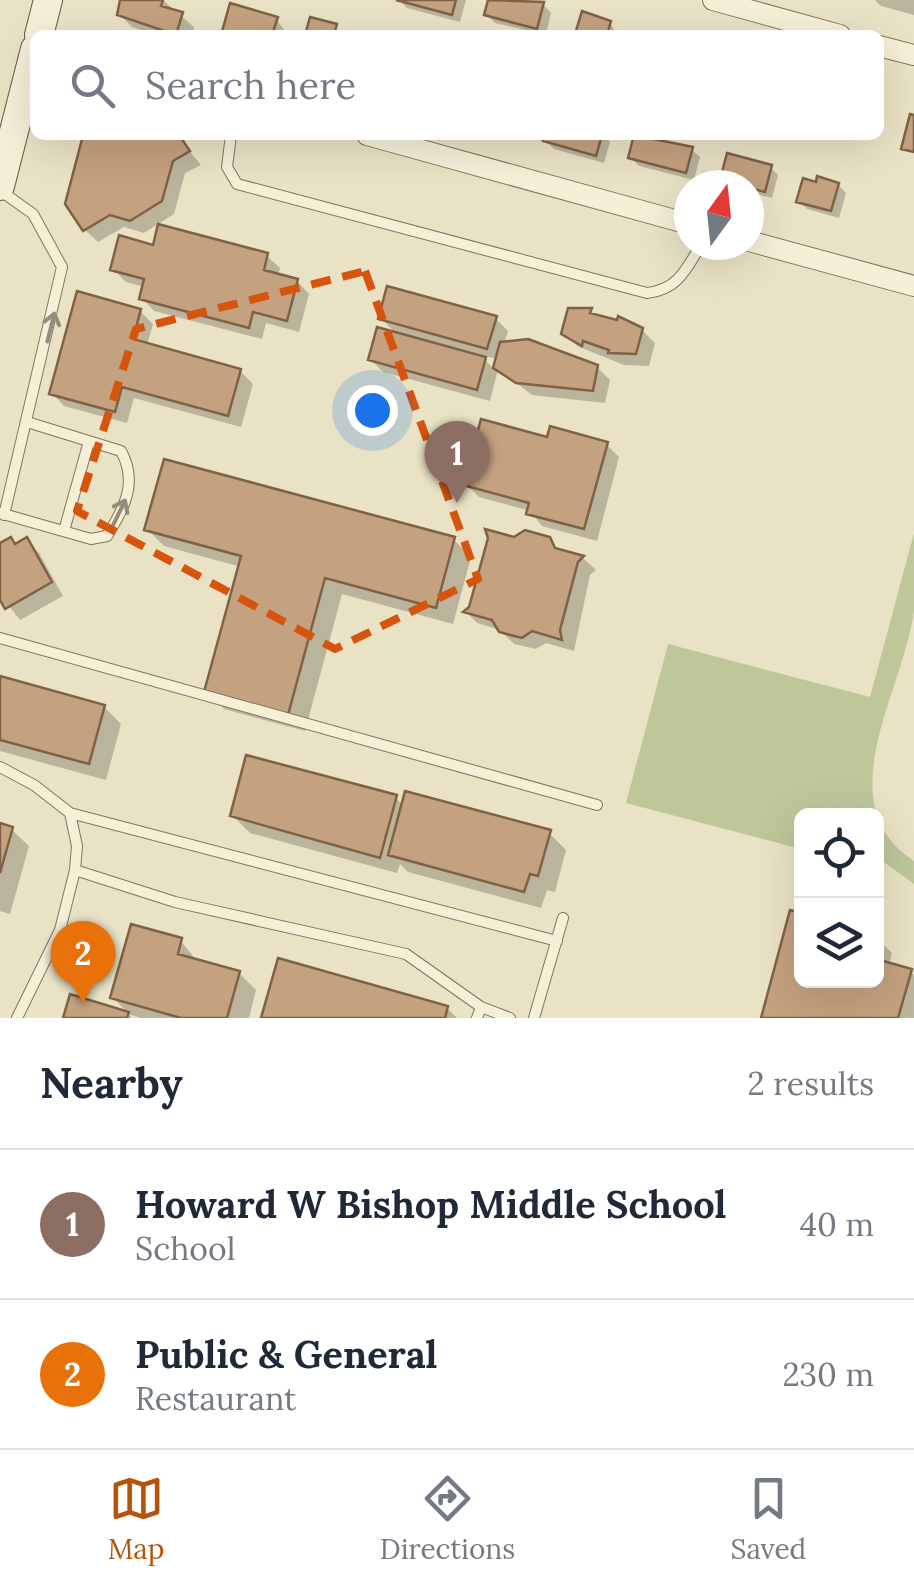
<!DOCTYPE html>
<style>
:root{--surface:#fff;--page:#f2f2f3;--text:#1f2937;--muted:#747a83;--line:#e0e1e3;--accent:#b45309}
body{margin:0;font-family:Lora,serif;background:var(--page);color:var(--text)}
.controls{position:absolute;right:30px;bottom:30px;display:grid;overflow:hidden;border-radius:15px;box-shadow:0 10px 40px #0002}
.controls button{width:90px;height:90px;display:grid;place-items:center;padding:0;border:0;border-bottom:2px solid var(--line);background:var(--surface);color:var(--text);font:50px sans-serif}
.compass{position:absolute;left:674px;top:170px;width:90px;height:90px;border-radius:50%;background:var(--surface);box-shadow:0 10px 40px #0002;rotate:15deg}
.you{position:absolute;left:372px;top:410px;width:35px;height:35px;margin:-25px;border:8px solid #fff;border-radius:50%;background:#1a73e8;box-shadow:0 0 0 15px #1a73e833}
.badge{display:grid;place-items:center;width:65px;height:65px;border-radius:50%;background:var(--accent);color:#fff;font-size:32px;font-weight:700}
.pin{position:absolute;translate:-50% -82px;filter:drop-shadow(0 2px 5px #0008)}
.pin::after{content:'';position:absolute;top:52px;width:35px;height:30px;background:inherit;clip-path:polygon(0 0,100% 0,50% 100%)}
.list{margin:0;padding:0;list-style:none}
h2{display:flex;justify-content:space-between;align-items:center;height:130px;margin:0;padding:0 40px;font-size:42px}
h2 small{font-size:32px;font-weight:400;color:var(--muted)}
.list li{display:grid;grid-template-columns:65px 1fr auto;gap:30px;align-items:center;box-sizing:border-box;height:150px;padding:0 40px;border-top:2px solid var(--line)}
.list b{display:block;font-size:38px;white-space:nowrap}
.list p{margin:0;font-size:32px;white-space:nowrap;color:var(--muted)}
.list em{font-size:32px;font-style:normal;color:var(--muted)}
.icon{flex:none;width:55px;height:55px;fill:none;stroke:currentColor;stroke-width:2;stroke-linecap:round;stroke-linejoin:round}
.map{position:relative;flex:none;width:914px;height:1018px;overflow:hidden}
.search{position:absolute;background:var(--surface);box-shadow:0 10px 40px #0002;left:30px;right:30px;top:30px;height:110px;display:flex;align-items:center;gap:25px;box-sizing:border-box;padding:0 35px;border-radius:15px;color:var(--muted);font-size:38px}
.sheet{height:430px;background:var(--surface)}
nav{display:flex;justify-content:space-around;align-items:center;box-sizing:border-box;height:140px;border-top:2px solid var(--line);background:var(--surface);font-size:28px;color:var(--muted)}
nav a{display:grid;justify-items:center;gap:5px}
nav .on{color:var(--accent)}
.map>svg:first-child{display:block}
</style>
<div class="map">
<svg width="914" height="1018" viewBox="0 0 914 1018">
<rect width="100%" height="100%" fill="#e9e2c5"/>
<path fill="#bec69a" d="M914,533C914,558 914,585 914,610C905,689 825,803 914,861V884L877,857L876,816H802L801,849L626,803L668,644L870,697Z"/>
<path fill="#0003" fill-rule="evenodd" d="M123,0H163L194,27L192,35H156L132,27L119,14Z
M399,0H466L460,22L407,8Z
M491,0L543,4L551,13L546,35L495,23L487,15Z
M875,0H914V15L881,6Z
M276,19L288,35H223Z
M610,23L617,35H584L579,30Z
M94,135L178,137L201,165L185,173L174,214L144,233L124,227L98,242L85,230Z
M548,135H604L610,142L604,163L554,149L546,141Z
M636,135L691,149L700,157L694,180L639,166L630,157Z
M770,167L778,175L772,198L749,192V185H728L722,179Z
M838,185L846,193L839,218L807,209L799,201Z
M155,248L267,256L280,268L278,276L297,281L309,294L299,332L266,323L262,339L154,311L142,298L144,287L126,282L113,269Z
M140,311L153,324L147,345L240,371L253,384L241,427L134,398L127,423L64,406L52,393Z
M591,311L597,317L642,330L655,343L649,366L624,365L577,346L564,333Z
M381,318H495L508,331L504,344L597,367L610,380L605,403L532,395L498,369L490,401L383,372L370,359L398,336ZM480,355L498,359L495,370Z
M549,440L606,444L619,457L597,541L542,526L530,511L479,497L466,484Z
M147,529L454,540L471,557L453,624L342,594L305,731L224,709L207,692L241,567L164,546Z
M548,539L561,553L584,559L596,570L590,575L574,651L546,643L536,649L514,644L500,630L477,623L466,612L515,540Z
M26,540L39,553L63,596L20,620L0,595V549Z
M0,679L104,707L121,724L106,780L0,751Z
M395,797L404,806L549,833L566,850L555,892L547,890L541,908L408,872L400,864L397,873L250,833L233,816Z
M0,826L11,829L29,846L10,914L0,911Z
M792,913L802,981H876V937L892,953L889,965L914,974V1018H764Z
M181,941L197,961L239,973L256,990L249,1018H141L128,1014L132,1018H66L72,998L130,1015L113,998Z
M280,961L447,1008L457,1018H264Z"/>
<path fill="#c4a17f" stroke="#7f6146" stroke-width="2.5" d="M120,0H163L161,6L183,12L176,35L117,15Z
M396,0H456L452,15Z
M488,0L544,2L537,29L484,15Z
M230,3L278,17L272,35H221Z
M582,11L611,21L607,35L576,31Z
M310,17L337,24L334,35H305Z
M910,114L914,115V152L901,149Z
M89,135H179L190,151L173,161L162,201L130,221L110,215L83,231L65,204L82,139Z
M545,135H602L596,156L543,141Z
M634,135L693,147L686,173L628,158Z
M727,153L772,165L765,192L720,180Z
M817,176L839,183L831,211L796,202L803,178L816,182Z
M158,224L268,253L264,270L298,279L287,321L253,312L249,328L139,299L144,279L110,270L119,235L153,245Z
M387,286L497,316L487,349L378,319Z
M77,291L141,309L133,339L241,369L228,416L122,387L115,412L49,394Z
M568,308H592L590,313L617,320L618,316L643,328L636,354L608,353L609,350L583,341L582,346L561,334Z
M377,327L486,357L477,390L368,360Z
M528,339L598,365L593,391L516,383L493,368L500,342Z
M481,419L547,437L550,426L608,442L584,529L526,514L529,503L463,485Z
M164,459L455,537L436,608L325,578L288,715L204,692L241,556L144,530Z
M485,529L514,537L525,530L550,537L555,548L584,556L578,562L560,630L562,640L532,631L522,638L499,632L492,620L463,612L469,607L488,538Z
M11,537L15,544L27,537L52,582L5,609L0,600V543Z
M0,676L105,705L89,764L0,740Z
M246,755L397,795L380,858L230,816Z
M405,791L551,830L538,876L530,874L524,892L388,855Z
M0,823L13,827L0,873Z
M790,910L802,913V981H876V959L912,969L898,1018H761Z
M131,924L182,938L178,954L240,971L227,1018H181L110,998Z
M278,958L448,1006L445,1018H261Z
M70,994L129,1012L127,1018H63Z"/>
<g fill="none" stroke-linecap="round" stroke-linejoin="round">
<defs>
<path id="lane" d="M231,135L227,167L237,184L647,293C678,290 686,269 701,245
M1,191L33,214L62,267L4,515
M0,513L91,539L107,536C125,507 138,482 121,451L27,422
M64,531L89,441
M0,638L597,805
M0,767L34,785L70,813L557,941
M70,813L77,846L75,870
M17,1018L60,930L75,870L175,902L406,954L481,1007
M477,1018L481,1007L510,1018
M534,1018L563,918"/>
<path id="street" d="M713,0L840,35
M879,46L914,55
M367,135L689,224
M749,241L914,286"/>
<path id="secondary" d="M39,35L48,0
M0,186L35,49"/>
</defs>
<use href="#lane" stroke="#82745d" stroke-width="12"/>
<use href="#street" stroke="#82745d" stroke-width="22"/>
<use href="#secondary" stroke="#645540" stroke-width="30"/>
<use href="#lane" stroke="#f5efd8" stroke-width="10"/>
<use href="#street" stroke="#f5efd8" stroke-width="20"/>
<use href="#secondary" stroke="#f5efd8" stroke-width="28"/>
</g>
<defs><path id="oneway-shaft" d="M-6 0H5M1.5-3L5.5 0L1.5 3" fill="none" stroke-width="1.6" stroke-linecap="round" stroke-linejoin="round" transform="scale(2.5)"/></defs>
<g stroke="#948d7c">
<use href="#oneway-shaft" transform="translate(51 327) rotate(-76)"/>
<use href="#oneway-shaft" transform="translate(119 513) rotate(-64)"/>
</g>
<path fill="none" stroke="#d6540e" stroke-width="8" stroke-dasharray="20 12" stroke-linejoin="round" d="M365,271L478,579L335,649L77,511L136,329Z"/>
</svg>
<div class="controls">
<button><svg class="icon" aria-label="locate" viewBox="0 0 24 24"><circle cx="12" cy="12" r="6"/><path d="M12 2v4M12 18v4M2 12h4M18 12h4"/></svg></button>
<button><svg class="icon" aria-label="layers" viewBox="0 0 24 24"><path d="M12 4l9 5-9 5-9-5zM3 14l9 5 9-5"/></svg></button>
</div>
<svg class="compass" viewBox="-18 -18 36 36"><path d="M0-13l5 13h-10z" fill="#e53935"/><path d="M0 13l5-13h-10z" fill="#747a83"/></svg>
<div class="you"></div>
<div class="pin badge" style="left:457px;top:503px;background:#8d6e63">1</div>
<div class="pin badge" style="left:83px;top:1003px;background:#e8710a">2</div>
<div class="search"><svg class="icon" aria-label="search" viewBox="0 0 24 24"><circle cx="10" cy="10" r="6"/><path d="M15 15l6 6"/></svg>Search here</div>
</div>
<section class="sheet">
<h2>Nearby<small>2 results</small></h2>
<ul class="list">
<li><span class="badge" style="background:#8d6e63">1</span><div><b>Howard W Bishop Middle School</b><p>School</p></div><em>40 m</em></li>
<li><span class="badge" style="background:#e8710a">2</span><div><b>Public &amp; General</b><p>Restaurant</p></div><em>230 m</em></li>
</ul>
</section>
<nav>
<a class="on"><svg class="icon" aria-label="map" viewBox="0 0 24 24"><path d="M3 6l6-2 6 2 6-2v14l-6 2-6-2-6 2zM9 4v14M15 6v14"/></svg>Map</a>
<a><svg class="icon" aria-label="directions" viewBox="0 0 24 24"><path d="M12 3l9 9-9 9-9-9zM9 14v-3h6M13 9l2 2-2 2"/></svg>Directions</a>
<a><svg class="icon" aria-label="saved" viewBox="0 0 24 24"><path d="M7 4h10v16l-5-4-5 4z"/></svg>Saved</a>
</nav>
